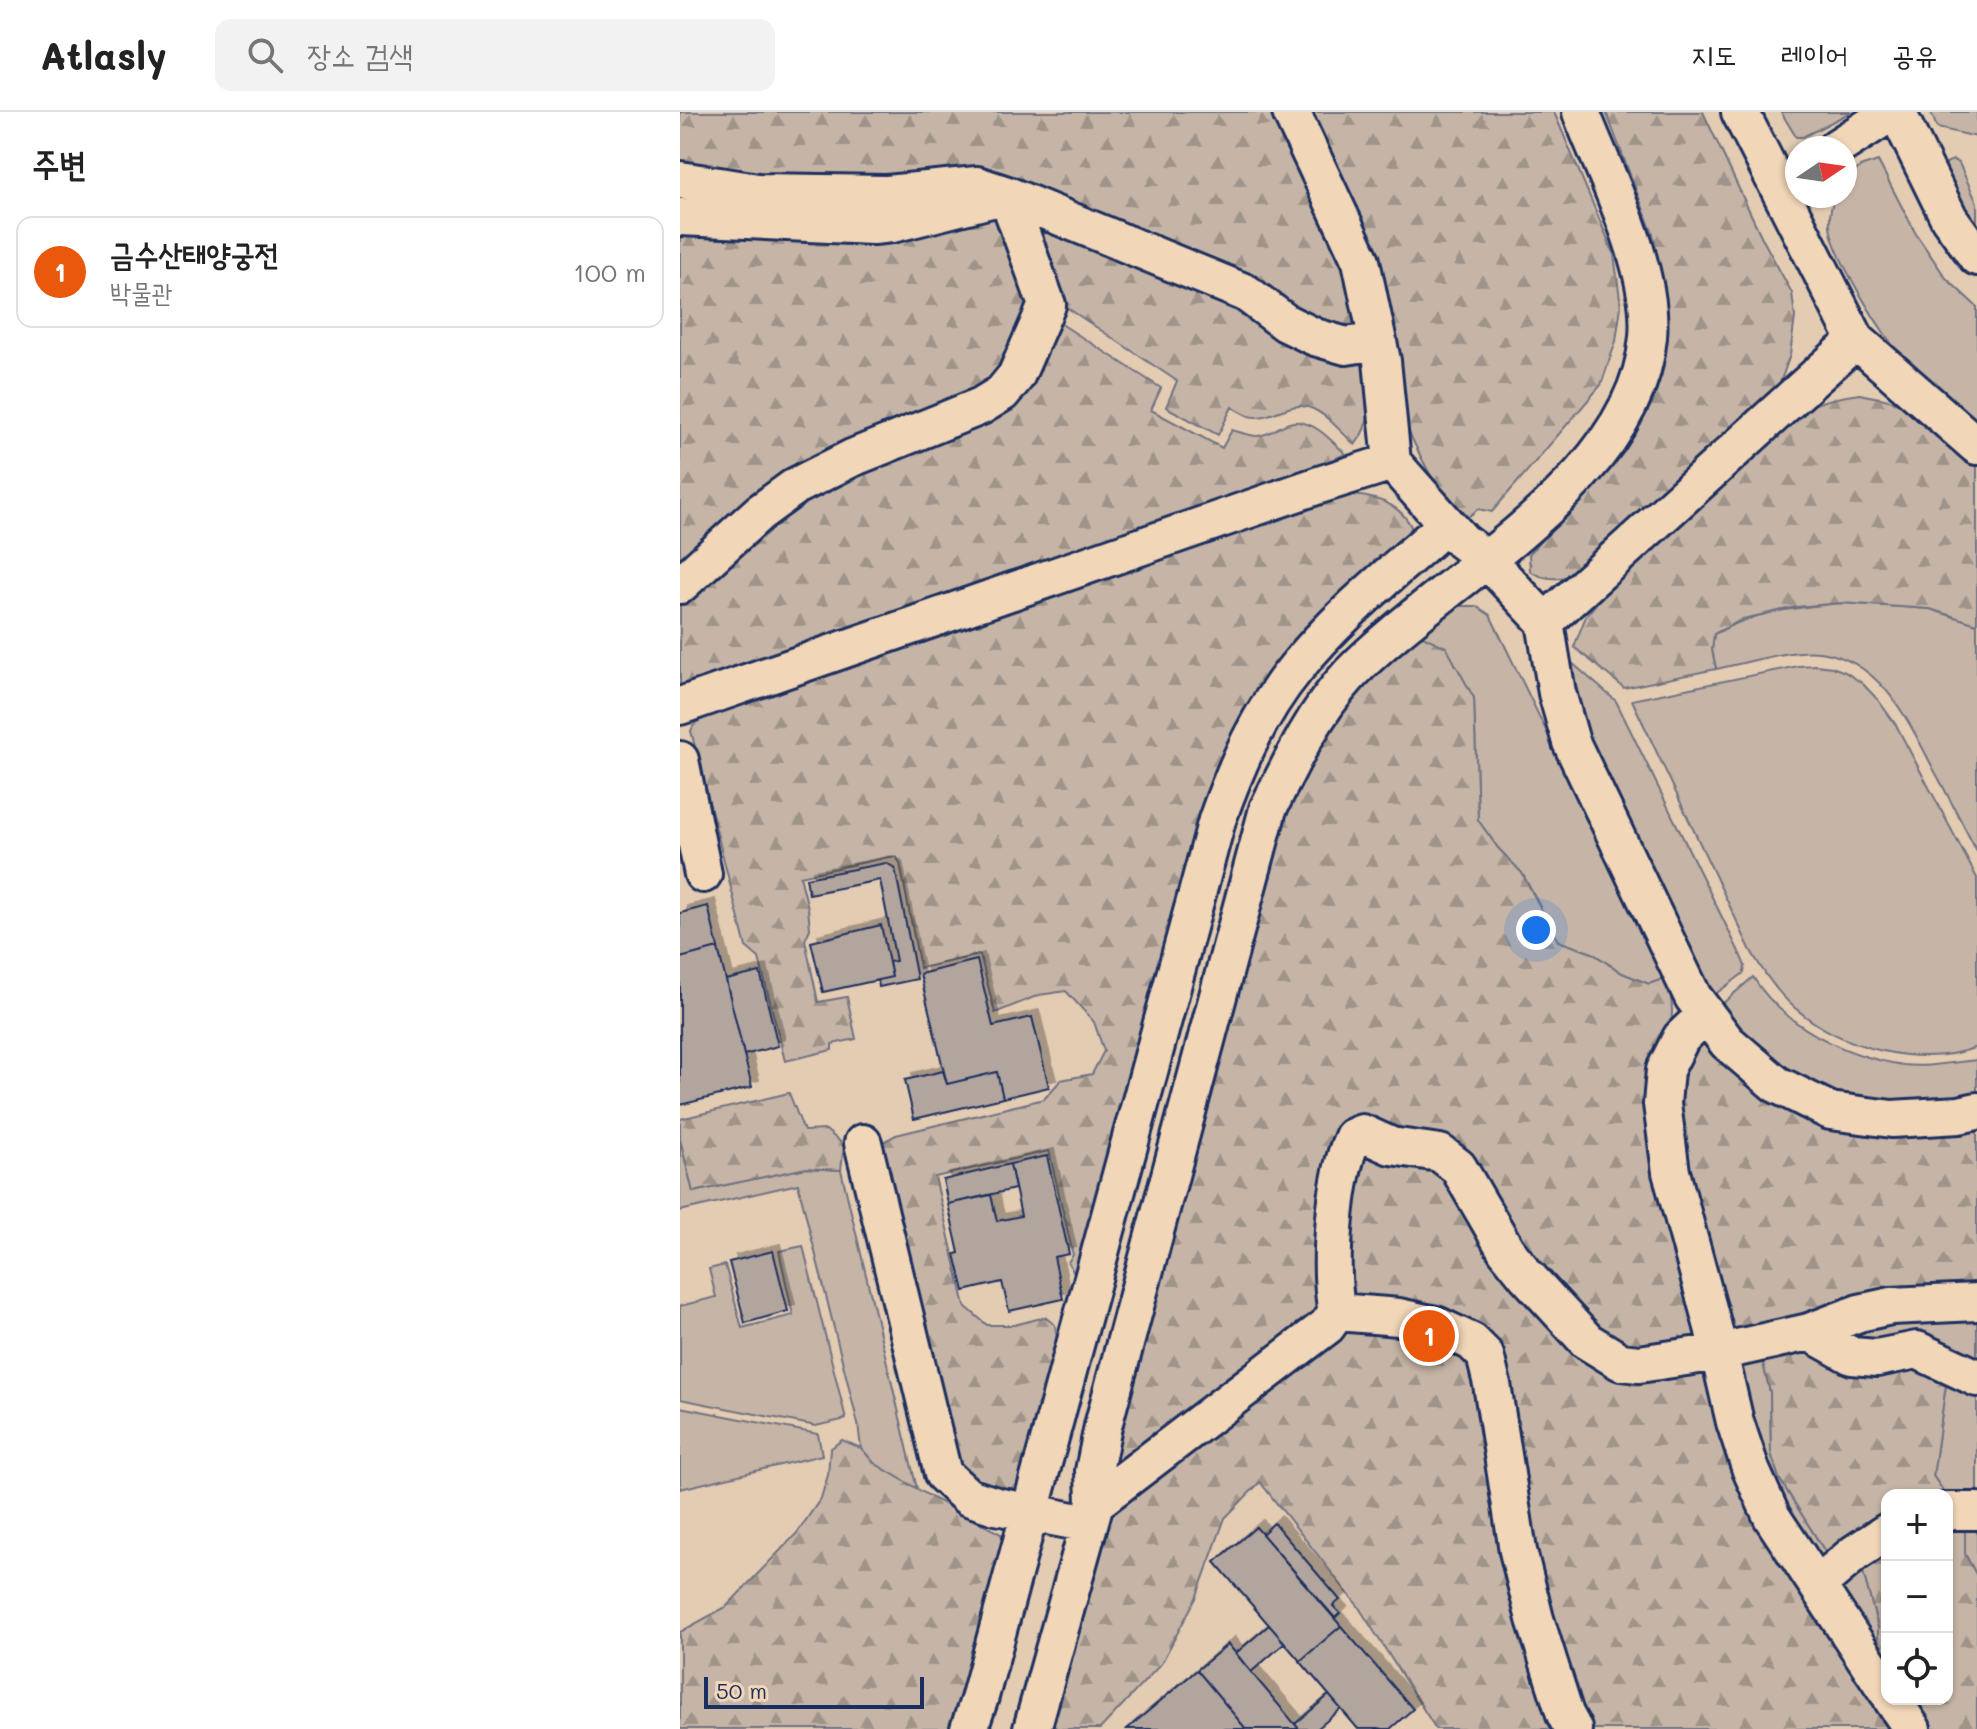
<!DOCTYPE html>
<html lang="ko">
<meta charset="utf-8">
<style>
:root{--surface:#fff;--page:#f2f2f2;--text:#222;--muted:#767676;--line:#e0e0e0;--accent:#ea580c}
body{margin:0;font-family:Mali,"Poor Story",sans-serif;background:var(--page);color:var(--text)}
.controls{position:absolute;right:24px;bottom:24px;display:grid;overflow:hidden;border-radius:16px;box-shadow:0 2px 6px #0004}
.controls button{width:72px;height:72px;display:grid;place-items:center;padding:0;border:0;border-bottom:2px solid var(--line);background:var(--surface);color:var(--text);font:40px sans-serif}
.compass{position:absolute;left:1105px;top:24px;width:72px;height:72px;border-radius:50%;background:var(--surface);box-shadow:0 2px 6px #0004;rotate:77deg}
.scale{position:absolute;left:24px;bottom:20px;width:220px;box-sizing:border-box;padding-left:8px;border:4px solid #1b2f5e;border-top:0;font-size:22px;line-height:28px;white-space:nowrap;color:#1b2f5e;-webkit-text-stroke:6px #f1d6b8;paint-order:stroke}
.you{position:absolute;left:856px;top:818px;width:28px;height:28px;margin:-20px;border:6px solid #fff;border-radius:50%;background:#1a73e8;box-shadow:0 0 0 12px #1a73e833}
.badge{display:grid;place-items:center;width:52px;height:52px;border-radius:50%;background:var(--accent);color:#fff;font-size:26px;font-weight:700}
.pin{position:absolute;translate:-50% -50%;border:4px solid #fff;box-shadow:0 2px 8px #0006}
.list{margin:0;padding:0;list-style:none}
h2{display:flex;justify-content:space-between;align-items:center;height:104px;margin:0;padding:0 32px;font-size:34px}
h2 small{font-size:26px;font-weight:400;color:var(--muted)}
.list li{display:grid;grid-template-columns:52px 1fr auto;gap:24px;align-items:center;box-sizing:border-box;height:112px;margin:0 16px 16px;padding:0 16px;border:2px solid var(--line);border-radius:16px}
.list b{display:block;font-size:30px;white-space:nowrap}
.list p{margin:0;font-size:26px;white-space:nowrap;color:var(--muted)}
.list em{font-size:26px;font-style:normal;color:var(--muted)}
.icon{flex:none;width:44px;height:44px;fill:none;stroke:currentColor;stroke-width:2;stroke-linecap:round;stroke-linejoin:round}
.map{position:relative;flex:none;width:1297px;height:1617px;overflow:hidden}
header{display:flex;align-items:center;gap:48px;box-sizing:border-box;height:112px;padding:0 40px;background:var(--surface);border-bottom:2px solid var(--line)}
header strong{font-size:38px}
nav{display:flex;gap:44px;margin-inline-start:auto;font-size:28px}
.search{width:560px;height:72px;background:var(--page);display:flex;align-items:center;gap:20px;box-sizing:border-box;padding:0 28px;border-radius:16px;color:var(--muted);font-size:30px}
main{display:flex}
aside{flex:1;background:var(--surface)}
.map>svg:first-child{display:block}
</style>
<header>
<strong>Atlasly</strong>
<div class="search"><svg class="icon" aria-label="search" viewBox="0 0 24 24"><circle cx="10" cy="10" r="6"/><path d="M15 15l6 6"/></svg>장소 검색</div>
<nav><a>지도</a><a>레이어</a><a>공유</a></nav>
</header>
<main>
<aside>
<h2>주변<small></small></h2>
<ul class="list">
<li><span class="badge">1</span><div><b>금수산태양궁전</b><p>박물관</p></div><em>100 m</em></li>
</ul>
</aside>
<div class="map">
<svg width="1297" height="1617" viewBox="0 0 1297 1617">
<defs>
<pattern id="forest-firs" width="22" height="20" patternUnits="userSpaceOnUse" patternTransform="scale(2)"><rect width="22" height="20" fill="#c6b5a6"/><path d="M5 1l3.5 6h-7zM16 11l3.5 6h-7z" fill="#a0948a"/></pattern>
<filter id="shadow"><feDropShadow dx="7" dy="-7" stdDeviation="0" flood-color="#0004"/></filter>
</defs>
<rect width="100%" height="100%" fill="#e4ccb3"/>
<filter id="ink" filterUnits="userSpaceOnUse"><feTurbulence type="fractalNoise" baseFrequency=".0125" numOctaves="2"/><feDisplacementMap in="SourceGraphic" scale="16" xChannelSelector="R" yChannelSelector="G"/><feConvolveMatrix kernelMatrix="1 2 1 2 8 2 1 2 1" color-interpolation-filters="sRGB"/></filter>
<g filter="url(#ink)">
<path fill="#c6b5a6" stroke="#707282" stroke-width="2" d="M1101,0H1171L1123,25H1116Z
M1251,0H1297V25L1257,16Z
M1273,48L1279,51L1297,91V121L1266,57V51Z
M1198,49L1236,122L1266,166L1297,195V314C1274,293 1249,274 1228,252C1207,231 1152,142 1150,114C1149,103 1151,94 1155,84H1165V69L1180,55Z
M1161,491L1250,497L1297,512V740C1283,713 1269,685 1254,658C1229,610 1201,547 1139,540C1109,537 1067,551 1036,557L1032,538L1034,522C1077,499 1112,496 1161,491Z
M780,494H796L810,503L986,866L969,872L942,861L912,841L878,829L842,761L818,736L798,708L794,586L736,521L763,500Z
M891,550L936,589L1060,842L1065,854L1064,861L1034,883L902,615L889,562Z
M1136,553L1152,555L1165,560L1182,571L1198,588L1216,613L1297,766V935C1239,957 1161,936 1115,896C1096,880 1082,858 1070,837L952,588L1118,554Z
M1073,865C1104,915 1166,944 1223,953C1247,956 1273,950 1297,948V987L1246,995L1166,984L1117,962L1094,947L1042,899L1041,893Z
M0,1027L13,1080L126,1056L161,1058L237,1377L194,1351L181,1336L178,1312L118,1072L0,1099Z
M123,1134L166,1307L136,1314L0,1287V1194L36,1185L29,1157L45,1153L62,1216L113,1203L99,1139Z
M1297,1195V1258L1198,1239L1145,1218Z
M1080,1239L1090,1280L1091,1341L1099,1366L1151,1449L1137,1461L1115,1430L1049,1246Z
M1268,1258L1297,1272V1392L1266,1383L1253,1364Z
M0,1295L138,1322L142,1343L0,1377Z
M1285,1405L1297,1406V1464L1285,1442Z
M1179,1445L1198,1515V1550L1146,1472Z"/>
<path fill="url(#forest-firs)" stroke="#707282" stroke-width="2" d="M0,0H592L666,152L686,222L666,224L428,115L131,70L0,55Z
M626,0H874L934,142L941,194L936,229L921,273L812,400L798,397L787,406C757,383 742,348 726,314Z
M926,0H1023L1083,128L1112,181L1115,205L1110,243L1099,274L905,460C887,466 867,471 850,459L849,442L945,335L973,290L983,258L988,202L973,122Z
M318,99L355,186L326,261L0,463V112Z
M371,118L689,239C690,270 696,307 675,333C662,321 648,303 631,296C609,287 590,310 569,304C564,302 557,298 552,295L538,323L486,295L497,269L374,187L361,124Z
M375,208L481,276L471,298L542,336L552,318C560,320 569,324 577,324C592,324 603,308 619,310C638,312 652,330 666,342L617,362L260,484L0,579V481L83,408L277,314Z
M1180,282C1192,285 1206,286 1218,291C1250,303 1275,330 1297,355V512L1250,497L1161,491L1116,495L1063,507L1034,522L1032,538L1036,557L944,576L894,535L906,504L919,488L1098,315C1129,292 1142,287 1180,282Z
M673,383C701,386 725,394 734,422L580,592L399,1170L388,1150L393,1143L369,1039L255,1065L285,1194L307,1213H334L365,1205L375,1213L380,1246L345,1368C316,1389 298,1378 277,1353L200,1039L203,1030L216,1023L364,987L381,968L412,962L424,939L414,910L386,879L359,883L315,901L300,843L240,856L220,751L216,745H209L120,764L128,796L130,817L125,828L138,890L167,885L176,927L152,932V938L105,949L79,846L66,835L11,619L14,612L33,601L655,386Z
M736,521L766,535L794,586L798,708L818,736L842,761L878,829L912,841L942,861L969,872L986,866C994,891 994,907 986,932L1027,1234L961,1244L912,1222L809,1088L673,1007L643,1202L435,1368L430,1353L438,1310L606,701L643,628L680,573Z
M1013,928L1028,929L1073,972L1297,1019V1183L1046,1229L991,993Z
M109,981L124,1019L146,1018L164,1033L161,1058L126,1056L13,1080L0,1027V1007Z
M676,1033L756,1047L906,1236L1033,1249L1049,1312L1225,1617H900L890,1599L811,1239L679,1193L664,1179Z
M662,1210L788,1238L883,1617H756L678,1494L580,1370L545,1406L516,1486L481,1552L420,1617H377L371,1610L428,1396Z
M1129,1228L1268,1258L1253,1364L1266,1383H1207V1409L1151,1449L1099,1366L1091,1341L1090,1280L1080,1239Z
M162,1328L181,1336L194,1351L256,1388L321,1422L325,1435L277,1617H0V1520L46,1495L117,1421L141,1386L148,1363L150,1337Z
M1285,1405V1442L1297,1464V1617H1246L1224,1587H1267V1406Z
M1207,1427V1563L1198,1550V1515L1179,1445Z"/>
<path fill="#b2a59e" stroke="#1b2f5e" stroke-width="2" filter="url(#shadow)" d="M206,751L215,756L237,867L199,875L198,868L212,865L209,850L216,849L200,768L129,782L126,766Z
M28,794L38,836L0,846V801Z
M201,813L212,865L143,880L131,830Z
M38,836L72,975L0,993V846Z
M297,848L313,914L352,905L369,975L323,986L317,960L267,972L240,862Z
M80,860L98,934L64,943L46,868Z
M263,959L267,972L317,960L323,986L234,1007L225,968Z
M367,1044L389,1142L374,1145L383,1187L329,1199L322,1170L284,1179L275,1142L279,1141L268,1092L311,1083L317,1109L341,1104L330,1052Z
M330,1052L335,1077L268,1092L263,1068Z
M93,1139L108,1199L65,1211L49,1150Z
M594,1411L660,1488L653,1494L660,1501L655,1506L582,1422Z
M576,1415L661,1514L620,1549L535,1450Z
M589,1513L605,1531L571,1560L556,1541Z
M661,1514L733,1597L710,1617H678L620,1549Z
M548,1532L571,1560L619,1617H566L517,1558Z
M517,1558L566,1617H447Z
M649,1583L661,1597L637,1617H619L615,1612Z"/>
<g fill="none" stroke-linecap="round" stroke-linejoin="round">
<defs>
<path id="minor" d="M1217,0L1269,106L1297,145
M1156,36L1212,0
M0,68L78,80L207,82L297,73L327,83L367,193L336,264L322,281L301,294L172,346L116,374L79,401L0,473
M0,105L193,114L212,112L327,83L566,181L606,211L635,225L666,234L698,229
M1176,228L1297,334
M712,350L782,429L806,447L865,510L877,581L891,630L1013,885L1047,930L1096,972L1150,999L1212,1007L1279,1003L1297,999
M865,510L1176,228L1060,0
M0,594L639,373L712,350L702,249L681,149L611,0
M0,648L23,762
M1026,902L1001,926L985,958L982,992L991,1060L1033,1215L1055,1310L1071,1358L1092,1405L1207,1579
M183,1031L263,1362L288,1385L316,1394L409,1412
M1129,1220L1172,1244L1197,1246L1237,1238L1297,1266
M415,1391L647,1214L657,1200
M1267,1399H1297
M1137,1473L1175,1441L1207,1420
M1212,1587L1232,1617
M289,1617L299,1588L537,708C556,654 579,601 616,556C659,502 716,458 767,412
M352,1617L415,1391L414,1359L423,1314L588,697C611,650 634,601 670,562C763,465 956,371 968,225C974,156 926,65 901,0
M893,1617L885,1602L855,1507L838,1439L812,1272L805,1243L792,1230L756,1213L719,1205L657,1200C648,1156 654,1066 673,1025L682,1021L711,1034L760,1041L778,1055L826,1138L846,1163L907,1229L941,1250L959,1252L1039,1240L1129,1220L1179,1201L1211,1194L1297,1190"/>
</defs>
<use href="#minor" stroke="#1b2f5e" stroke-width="42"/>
<use href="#minor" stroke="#f1d6b8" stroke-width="36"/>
</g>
</g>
</svg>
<div class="controls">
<button>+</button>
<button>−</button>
<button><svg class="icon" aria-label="locate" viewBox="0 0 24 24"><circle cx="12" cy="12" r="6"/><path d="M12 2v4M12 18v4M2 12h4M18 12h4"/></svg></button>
</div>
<svg class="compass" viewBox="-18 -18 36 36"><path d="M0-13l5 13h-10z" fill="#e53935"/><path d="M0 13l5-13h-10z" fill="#767676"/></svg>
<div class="scale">50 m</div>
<div class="you"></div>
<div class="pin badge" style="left:749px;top:1224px">1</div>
</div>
</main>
